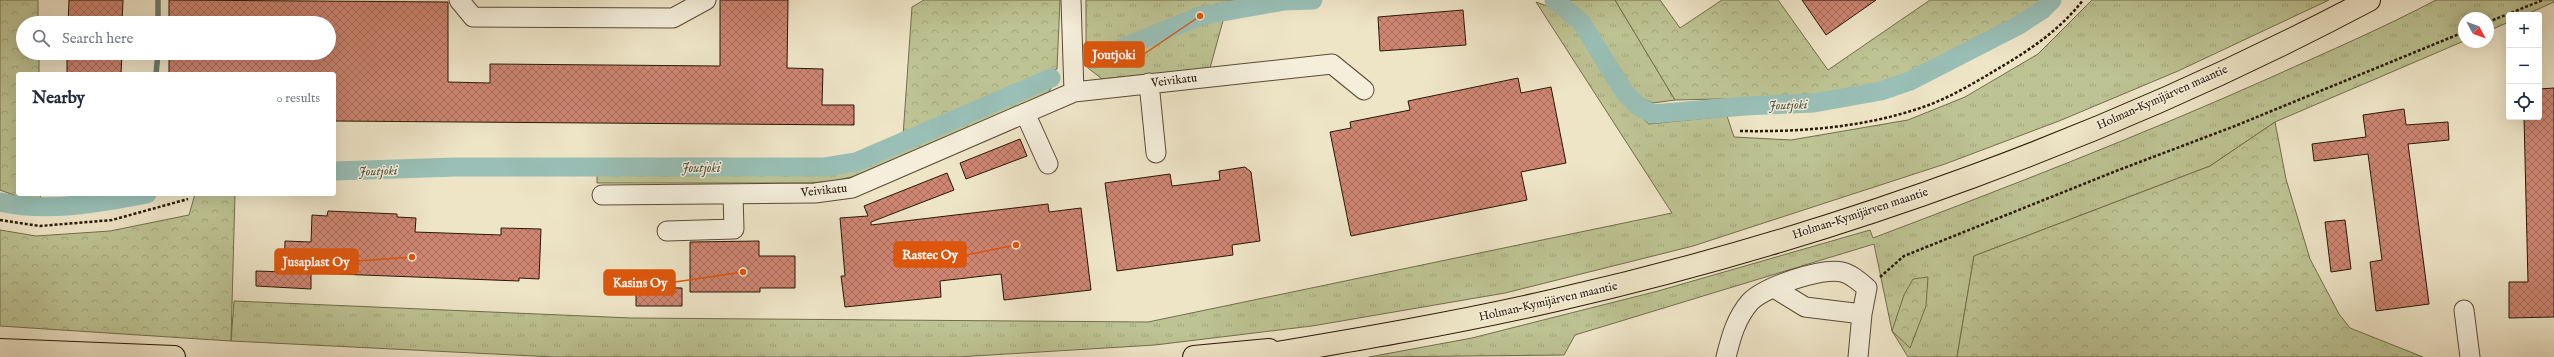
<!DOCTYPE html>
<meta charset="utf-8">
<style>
:root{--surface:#fff;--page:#f6f6f7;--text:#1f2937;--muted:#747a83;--line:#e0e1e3}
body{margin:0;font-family:"IM FELL English",serif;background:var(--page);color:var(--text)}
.controls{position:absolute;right:12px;top:12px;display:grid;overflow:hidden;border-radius:4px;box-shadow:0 4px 16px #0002}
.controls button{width:36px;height:36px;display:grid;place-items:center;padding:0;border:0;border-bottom:1px solid var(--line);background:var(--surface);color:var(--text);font:20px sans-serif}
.compass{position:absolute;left:2458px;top:12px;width:36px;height:36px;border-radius:50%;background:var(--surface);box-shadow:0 4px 16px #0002;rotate:131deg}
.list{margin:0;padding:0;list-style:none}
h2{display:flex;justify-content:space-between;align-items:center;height:52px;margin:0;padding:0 16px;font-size:17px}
h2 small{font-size:13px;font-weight:400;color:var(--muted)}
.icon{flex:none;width:22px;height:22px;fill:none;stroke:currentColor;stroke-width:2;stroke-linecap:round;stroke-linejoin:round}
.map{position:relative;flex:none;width:2554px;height:357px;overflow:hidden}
.search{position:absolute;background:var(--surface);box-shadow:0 4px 16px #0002;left:16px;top:16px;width:320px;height:44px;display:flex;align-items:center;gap:10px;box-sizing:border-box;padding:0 14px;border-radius:22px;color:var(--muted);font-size:15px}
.panel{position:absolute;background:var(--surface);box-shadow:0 4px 16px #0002;left:16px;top:72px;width:320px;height:124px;border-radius:4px}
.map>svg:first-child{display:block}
</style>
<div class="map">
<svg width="2554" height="357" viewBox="0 0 2554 357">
<defs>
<pattern id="grass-tufts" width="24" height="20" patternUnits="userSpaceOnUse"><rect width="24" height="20" fill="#bdc393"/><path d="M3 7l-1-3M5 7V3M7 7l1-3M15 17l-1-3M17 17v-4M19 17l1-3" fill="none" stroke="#a2a77d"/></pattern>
<pattern id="forest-crowns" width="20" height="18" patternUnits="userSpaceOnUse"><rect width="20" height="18" fill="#bdc393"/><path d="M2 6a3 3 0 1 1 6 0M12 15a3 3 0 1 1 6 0" fill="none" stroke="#a2a77d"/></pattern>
<pattern id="building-cross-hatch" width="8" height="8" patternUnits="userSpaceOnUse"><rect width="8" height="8" fill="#ce8572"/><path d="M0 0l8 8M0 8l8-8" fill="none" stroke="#a76c5c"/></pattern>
</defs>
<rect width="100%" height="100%" fill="#eee5c7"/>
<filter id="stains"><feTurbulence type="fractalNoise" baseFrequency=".005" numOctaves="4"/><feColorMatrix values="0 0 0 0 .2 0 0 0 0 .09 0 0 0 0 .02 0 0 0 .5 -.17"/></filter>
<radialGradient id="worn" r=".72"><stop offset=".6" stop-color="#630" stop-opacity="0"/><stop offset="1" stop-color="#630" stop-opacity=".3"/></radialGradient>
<path fill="url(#grass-tufts)" stroke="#726e4c" d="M1086,0H1246L1216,4L1086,55Z
M1567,0H1615L1675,100L1653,103L1637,96L1586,16Z
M2092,0H2329L2178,71L2059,121L1945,164L1693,246L1505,293L1312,326L1155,345L957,357H554L231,341L234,301L631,318L1148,322L1672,213L1536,2L1553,8L1576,25L1623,101L1649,124L1727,116L1734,137L1791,140L1908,120L1965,97L2038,54Z
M2436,0H2554V2L2525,15H2509V22L2488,31V18H2464V41L2275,122L2210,166L1974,256L1957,357H1908L1892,331L1874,244L1575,335L1564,355L1369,357L1472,338L1658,291L1870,230L1873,238C2008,187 2142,135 2274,76C2329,51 2383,28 2436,0Z
M1224,17L1210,68L1102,79L1088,68C1132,48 1176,23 1224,17Z
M1057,79L1046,96L864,174L834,181L809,183H597V174L823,171L857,165Z"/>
<path fill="url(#forest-crowns)" stroke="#726e4c" d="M0,0H38V23H23V53H39V74H18V194H40L41,200L22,198L0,190Z
M924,0H1060L1057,69L903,136L912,7Z
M1615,0H1660L1680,28L1722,0H1778L1828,70L1930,0H2043L2021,15L1911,72L1873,85L1805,97L1675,100Z
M2275,122L2286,179L2310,259L2339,314L2350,328L2423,357H1957L1974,256L2210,166Z
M195,194H235L231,341L0,326V230L36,236L110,231L189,215Z
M1928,277L1926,306L1910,348L1892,331L1904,295L1913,279Z"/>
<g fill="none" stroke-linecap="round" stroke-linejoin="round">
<path stroke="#6c7c6f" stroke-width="5.5" d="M158,0V23
M156,74L158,53"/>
<path stroke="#99bfb6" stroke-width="19" d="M1554,0L1581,22L1625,93L1638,106L1653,114L1745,106L1814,103L1881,91L1910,81L2019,25L2042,10L2052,0
M1093,60L1200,16L1284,1L1313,0
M334,171L457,167H825L856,162L1051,78
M0,202C47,213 100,203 147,194"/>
</g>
<path fill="url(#building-cross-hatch)" stroke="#281805" d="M69,0H123L122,23H68Z
M169,0L448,2V82L490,83V64L720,66V0H788L787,68L823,69L822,105H854V125L334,121V74H169V53H329V23H169Z
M1802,0H1876L1826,35Z
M1463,10L1466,45L1380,51L1378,17Z
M67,53H122L121,74H67Z
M1518,78L1521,93L1551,87L1566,163L1521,172L1527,200L1351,236L1330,132L1351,128L1350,122L1410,110L1408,101Z
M2554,88V317L2509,318V282H2528L2524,117H2539V89Z
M2404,109L2406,125L2448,122L2449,140L2408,144L2429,304L2376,311L2370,262L2382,260L2368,154L2314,161L2312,144L2366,137L2363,115Z
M1020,139L1027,156L966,179L960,163Z
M1245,167L1251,172L1260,241L1232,245L1233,255L1117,271L1105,183L1170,174L1172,186L1220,180L1219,171Z
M947,173L954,190L871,222V225L1048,204L1049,212L1081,208L1091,290L1004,300L1001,274L940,281L941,297L845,307L841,276H845L840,218L868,216L864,206Z
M328,211L397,214V217L416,218L415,232L501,235V228L541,229L539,279L519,278V281L311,273V289L256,286V271L284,272L285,241L311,242L312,215L327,216Z
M2345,220L2351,269L2331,272L2325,222Z
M759,241V256H795V288H760V292H690V242Z
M636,287L682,288V306H636Z"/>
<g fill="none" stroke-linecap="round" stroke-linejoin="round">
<defs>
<path id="minor" d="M459,0L473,17L673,18L706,0
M1071,0L1074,92L1332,64L1364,90
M1149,83L1156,153
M1025,113L1048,164
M602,195L815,193L852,188L1074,92
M667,231L734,229L733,194
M2464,310L2470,357
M1726,357C1731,337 1736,318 1750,302C1764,287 1822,267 1842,272C1851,274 1860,282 1867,288L1862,314L1805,307L1774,288
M1858,357L1862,314"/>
<path id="highway" d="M0,350L174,357
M1194,357L1269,350
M1253,357C1355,340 1456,323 1556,300C1837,236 2114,135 2369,0"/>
</defs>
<use href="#minor" stroke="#5a4b36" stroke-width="21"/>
<use href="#highway" stroke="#281805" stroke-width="24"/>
<path stroke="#281805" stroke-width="2.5" stroke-dasharray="3 2" stroke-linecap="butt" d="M2488,22L2543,0
M1740,131C1798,132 1858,128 1914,110C1945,101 1974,83 2001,67C2031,49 2061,29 2083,0
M0,220L40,226L112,220L188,199
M1880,277L1904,256L2116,171L2235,126L2464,32"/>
<use href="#minor" stroke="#f4eedb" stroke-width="19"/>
<use href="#highway" stroke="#eee5c7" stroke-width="22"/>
</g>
<g text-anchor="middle" stroke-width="3" stroke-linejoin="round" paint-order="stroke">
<g font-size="12" fill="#281805" stroke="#f4eedb">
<text transform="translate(1174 80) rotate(-7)" y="4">Veivikatu</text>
<text transform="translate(2162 97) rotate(-24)" y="4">Holman–Kymijärven maantie</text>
<text transform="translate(824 190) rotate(-6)" y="4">Veivikatu</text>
<text transform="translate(1860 213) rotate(-18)" y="4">Holman–Kymijärven maantie</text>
<text transform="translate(1548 301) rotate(-13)" y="4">Holman–Kymijärven maantie</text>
</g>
<g font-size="13" font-style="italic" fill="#505243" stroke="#f4eedb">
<text transform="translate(1788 104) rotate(-2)" y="5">Joutjoki</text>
<text x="701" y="172">Joutjoki</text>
<text transform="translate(378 170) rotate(-2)" y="5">Joutjoki</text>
</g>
</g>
<path fill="none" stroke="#de560c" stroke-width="1.5" d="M1200 16L1144 54M1016 245L966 255M412 257L358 261M743 272L675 282"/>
<g fill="#de560c" stroke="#f4eedb" stroke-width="1.5">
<circle cx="1200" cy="16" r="4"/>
<circle cx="1016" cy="245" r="4"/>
<circle cx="412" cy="257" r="4"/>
<circle cx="743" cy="272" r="4"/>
</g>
<g fill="#de560c" stroke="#de560c" stroke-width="1.5">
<rect x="1084" y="42" width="60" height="25" rx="4"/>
<rect x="894" y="242" width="72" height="25" rx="4"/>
<rect x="275" y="249" width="83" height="25" rx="4"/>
<rect x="604" y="270" width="71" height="25" rx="4"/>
</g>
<g font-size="13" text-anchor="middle" font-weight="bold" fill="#fff">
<text x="1114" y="59">Joutjoki</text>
<text x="930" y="259">Rastec Oy</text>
<text x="316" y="266">Jusaplast Oy</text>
<text x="640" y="287">Kasins Oy</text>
</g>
<rect width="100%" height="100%" filter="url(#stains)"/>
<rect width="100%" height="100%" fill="url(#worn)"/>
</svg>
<div class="controls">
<button>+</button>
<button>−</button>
<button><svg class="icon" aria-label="locate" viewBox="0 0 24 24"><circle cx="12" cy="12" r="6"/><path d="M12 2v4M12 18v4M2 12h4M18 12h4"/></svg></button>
</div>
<svg class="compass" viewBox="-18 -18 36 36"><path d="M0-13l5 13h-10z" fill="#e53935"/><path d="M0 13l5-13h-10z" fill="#747a83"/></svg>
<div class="search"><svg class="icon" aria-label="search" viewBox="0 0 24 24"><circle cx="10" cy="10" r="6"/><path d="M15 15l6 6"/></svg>Search here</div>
<section class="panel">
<h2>Nearby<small>0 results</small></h2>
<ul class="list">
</ul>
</section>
</div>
